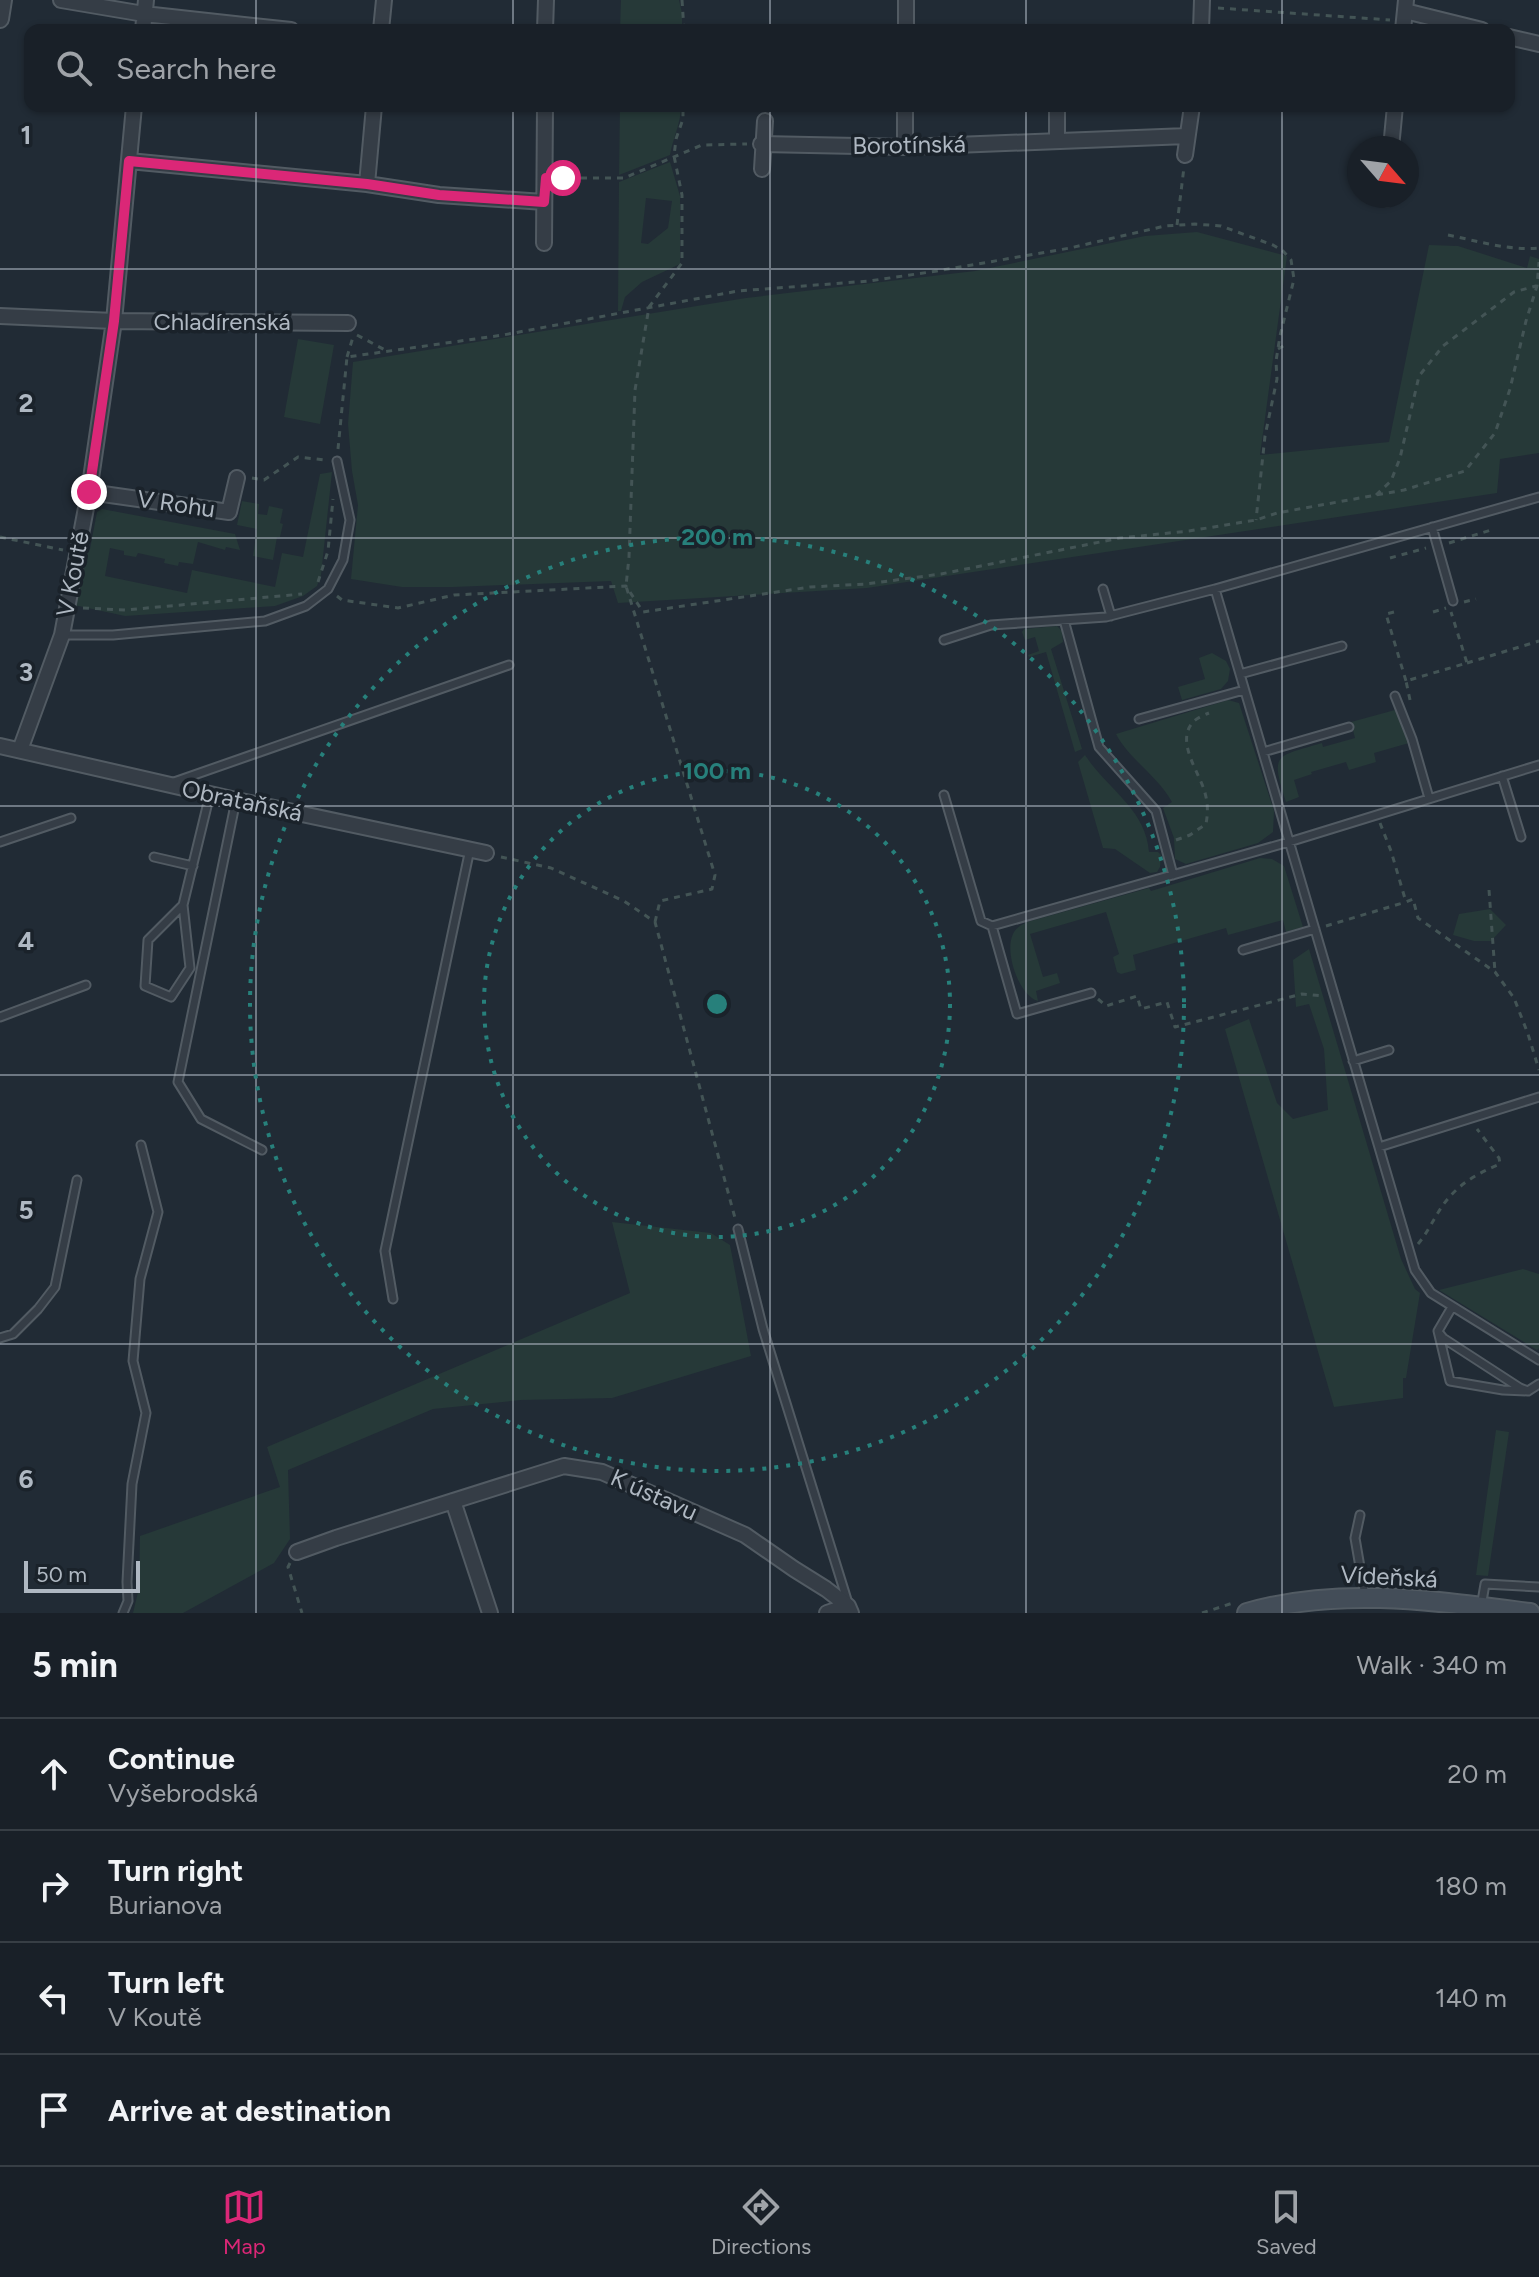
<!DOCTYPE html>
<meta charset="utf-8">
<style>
:root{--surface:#192028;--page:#262d34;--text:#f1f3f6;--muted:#9fa3a8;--line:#373e45;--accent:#db2777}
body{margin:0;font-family:Figtree,sans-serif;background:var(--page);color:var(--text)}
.compass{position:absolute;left:1347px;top:136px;width:72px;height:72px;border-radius:50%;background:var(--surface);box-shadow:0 2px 6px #0004;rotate:118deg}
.scale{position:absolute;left:24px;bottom:20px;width:116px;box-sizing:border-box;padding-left:8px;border:4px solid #afb8c2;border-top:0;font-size:22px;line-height:28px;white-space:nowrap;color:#afb8c2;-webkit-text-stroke:6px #1a222a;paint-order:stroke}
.stop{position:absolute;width:24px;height:24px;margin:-18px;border:6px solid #db2777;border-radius:50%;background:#fff}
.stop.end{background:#db2777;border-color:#fff;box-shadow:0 2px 8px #0008}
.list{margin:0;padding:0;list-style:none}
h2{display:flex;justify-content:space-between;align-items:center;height:104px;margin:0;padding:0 32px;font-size:34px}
h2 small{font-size:26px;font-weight:400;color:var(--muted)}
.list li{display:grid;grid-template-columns:52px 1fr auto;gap:24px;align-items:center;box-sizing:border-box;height:112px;padding:0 32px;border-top:2px solid var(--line)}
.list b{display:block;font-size:30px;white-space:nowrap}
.list p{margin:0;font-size:26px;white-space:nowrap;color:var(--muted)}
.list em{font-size:26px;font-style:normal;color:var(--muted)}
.icon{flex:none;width:44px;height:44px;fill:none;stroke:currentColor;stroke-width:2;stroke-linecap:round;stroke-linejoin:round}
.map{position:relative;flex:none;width:1539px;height:1613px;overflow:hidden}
.search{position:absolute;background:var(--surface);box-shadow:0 2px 6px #0004;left:24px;right:24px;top:24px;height:88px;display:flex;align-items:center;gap:20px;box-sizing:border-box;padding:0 28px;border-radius:16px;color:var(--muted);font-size:30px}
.sheet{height:552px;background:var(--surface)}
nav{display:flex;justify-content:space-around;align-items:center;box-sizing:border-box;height:112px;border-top:2px solid var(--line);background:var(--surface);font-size:22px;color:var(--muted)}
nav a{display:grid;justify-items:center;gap:4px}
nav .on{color:var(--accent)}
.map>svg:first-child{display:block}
</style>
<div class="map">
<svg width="1539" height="1613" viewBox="0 0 1539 1613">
<rect width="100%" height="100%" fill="#212b35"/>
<path fill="#263938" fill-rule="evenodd" d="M621,0H679L682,13V30H620Z
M620,106H681C681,123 673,138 670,155L619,175Z
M670,162L680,196V264L642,282L625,297L621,311H618L619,182ZM646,198L672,201L668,228L648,244L641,243Z
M1197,232L1287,256L1260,455L1389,442L1429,245L1458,246L1527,268L1530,256L1539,259V453L1500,459L1497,493L867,588L618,603L611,581L453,587H402L351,579L358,505L352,471L348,424L353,362L746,298L975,271L1145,236Z
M298,339L334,345L320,424L284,417Z
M332,472L321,575L317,586L303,596L275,606L125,616L74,605L84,549H90L97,512L102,509L235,534L240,550L226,547L225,550L198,542L193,564L179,562L178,566L164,563L165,559L138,553L136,557L124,555V551L110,548L105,576L187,593L192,570L275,587L282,553L303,557L320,474Z
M242,501L259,504L258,514L267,515L269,506L283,509L280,523L283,524L280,537H277L273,560L253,556L257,529L237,525Z
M1057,626L1062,631L1063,642L1051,649L1082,749L1075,752L1046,652L1029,657L1028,655L1039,651L1035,637L1025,640L1022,632L1024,629Z
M1212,653L1226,661L1230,669L1228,681L1221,689L1182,700L1178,687L1205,679L1199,658Z
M1228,700L1239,703L1274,811L1273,832L1258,843L1186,864L1175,859L1174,838L1163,808L1172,802C1156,774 1129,759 1116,734Z
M1395,710L1409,743L1374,753L1376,762L1349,770L1346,762L1311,772L1312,774L1294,780L1299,797L1286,802C1270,753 1275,757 1322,743L1323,747L1355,738L1351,722Z
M1085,755C1107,789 1146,809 1149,852H1158L1161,855L1160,867L1157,872L1150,873L1115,849L1103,848L1078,762Z
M1260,858L1272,859L1284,866L1303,927L1286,932L1283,920L1228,935L1226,928L1133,955L1136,970L1121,974L1117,972L1113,957L1119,954L1106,912L1030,934L1043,977L1057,973L1060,983L1036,991L1038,1001C1019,996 1004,952 1013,934C1016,928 1021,925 1027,922L1149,888L1151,891Z
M1490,909L1506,925L1491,941H1474L1453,935L1459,914Z
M1309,949L1401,1259L1415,1289L1420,1293L1406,1378H1403V1398L1334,1407L1225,1029L1249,1019L1277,1103L1293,1119L1328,1110L1324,1049L1309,1004L1296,1007L1293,960Z
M612,1222L711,1233L730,1245L751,1356L612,1398L521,1400L433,1409L288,1470L290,1539L274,1563L183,1613H133L139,1588L140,1536L280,1487L267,1447L630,1293Z
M1523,1269L1539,1274V1348L1537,1350L1439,1290Z
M1496,1430L1509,1432L1488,1576L1476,1575Z"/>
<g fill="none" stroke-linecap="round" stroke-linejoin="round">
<defs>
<path id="service" d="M1432,527L1453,601
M1103,589L1111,616
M1215,589L1415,1270L1431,1293L1539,1360
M1064,620L1099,747L1156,811L1173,875
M62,635H113L265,621L306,606L328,589L343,560L350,520L337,461
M944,640L991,625L1106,617L1215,589L1539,497
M1240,674L1342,646
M1395,696L1412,739L1429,798
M1139,719L1244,690
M1263,752L1349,727
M1502,776L1521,837
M174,782L509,665
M944,795L981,921L992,926
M236,800L178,1082L201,1119L262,1150
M0,842L71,818
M154,857L193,866
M183,905L190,968L171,997L145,986L148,940L183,905L210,794
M1243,950L1315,929
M1091,993L1017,1014L992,926L1289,842L1539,765
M0,1017L86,985
M1353,1061L1389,1050
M1379,1147L1539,1097
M738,1229L763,1329L848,1603
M393,1299L385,1251L470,849
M1452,1307L1438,1331L1450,1381L1503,1390L1528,1391
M1439,1333L1443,1338L1520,1388L1528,1391L1539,1384
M0,1338L13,1334L38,1309L55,1287L77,1180
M1360,1515L1355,1538L1365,1596
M1481,1607L1485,1584L1539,1587
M123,1613L128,1601L127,1582L132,1484L146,1413L133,1361L140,1279L158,1212L141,1145"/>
<path id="minor" d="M61,0L144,14L291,30
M1405,11L1482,30
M143,30L146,0
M381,30L384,0
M545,30L546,0
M906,30V0
M1201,30L1202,0
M1403,30L1406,0
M1509,37L1539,44
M1057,106V141
M761,144L905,147L1187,136
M905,147V106
M1391,148L1395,106
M1185,155L1192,106
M129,161L367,184L439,195L544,202
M762,169L765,121
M367,184L374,106
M1386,199V196
M544,243L545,106
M0,316L114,321L348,323
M89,492L229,512L237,478
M0,746L236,800L486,853
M20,750L62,635L89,492L114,321L134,106
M453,1501L490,1613
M297,1552L336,1538L564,1466L602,1472L745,1535L794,1569L826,1589L848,1606L851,1613
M827,1613L848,1606"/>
<path id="tertiary" d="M0,19L3,0"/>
<path id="secondary" d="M1247,1613C1339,1586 1437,1601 1530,1613"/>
</defs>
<use href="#service" stroke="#525b63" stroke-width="11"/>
<use href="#minor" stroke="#525b63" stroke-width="18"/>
<use href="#tertiary" stroke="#525b63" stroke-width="20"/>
<use href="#secondary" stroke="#525b63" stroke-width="22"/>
<path stroke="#435455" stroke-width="3" stroke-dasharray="6 6" stroke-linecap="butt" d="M682,0L684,30
M1218,8L1390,20
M557,178H624L702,145L747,144
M1177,225L1184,167
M1448,235C1478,241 1508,251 1539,248
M357,335L385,350
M1278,349L1288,343
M347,357L353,337
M338,449L347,357L503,335L738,291L869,281L937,271L1070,248L1165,226L1195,224L1221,226L1273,245L1283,251L1291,260L1294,279L1280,336L1276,361L1277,379L1265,436L1256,520
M252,478L264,480L298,457L325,460
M1376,495L1391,481L1400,458L1419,376L1443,346L1514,292L1536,286
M0,537L63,550
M1449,543L1491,530
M1390,558L1426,548
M318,582L328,551L333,499
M337,596L342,600L398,608L454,595L626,586L643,612L810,587L866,584L941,574L1120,538L1189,531L1256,520L1277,513L1404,490L1465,471L1495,433L1510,389L1526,321L1537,286L1539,262
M1464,602L1476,599
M83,608L125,610L302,594
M1394,612L1386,614L1406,681
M1433,612L1446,608
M1467,663L1539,641
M1410,700L1406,681L1467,663L1451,612
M1380,823L1391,851L1406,902L1413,899L1418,918L1495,972L1514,998L1528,1034L1539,1070
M1176,840L1190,835L1206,824C1208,813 1208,803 1205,793C1200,773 1175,742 1193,722C1197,718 1204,715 1209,713
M501,857L551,868L624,901L655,922L735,1218
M1489,890L1495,972
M655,922L660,901L712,889L715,875L626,586L629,557L635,390L649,307L682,263V195L674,156L676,139L683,119V106
M1326,926L1406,902
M1098,999L1106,1006L1137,996L1141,1009L1167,1002L1175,1027L1302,994L1323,996
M1418,1244C1428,1232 1434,1218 1443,1205C1458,1184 1478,1173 1500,1164L1499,1158L1477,1129
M290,1563L288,1567L302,1613
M1202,1613L1236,1602"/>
<use href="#service" stroke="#353d46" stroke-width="7"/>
<use href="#minor" stroke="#353d46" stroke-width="14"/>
<use href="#tertiary" stroke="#353d46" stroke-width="16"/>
<use href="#secondary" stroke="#434d58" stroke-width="18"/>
</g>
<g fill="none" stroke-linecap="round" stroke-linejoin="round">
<path stroke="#db2777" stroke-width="10" d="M89,492L114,321L129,161L367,184L439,195L544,202L546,178H563"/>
</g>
<path fill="none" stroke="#afb8c2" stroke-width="2" stroke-opacity="0.55" d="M256,0V30M513,0V30M770,0V30M1026,0V30M1282,0V30M256,106V1613M513,106V1613M770,106V1613M1026,106V1613M1282,106V1613M0,269H1539M0,538H1539M0,806H1539M0,1075H1539M0,1344H1539"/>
<g fill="none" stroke="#27807b" stroke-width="4" stroke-dasharray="4 8">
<circle cx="717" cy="1004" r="233"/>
<circle cx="717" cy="1004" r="467"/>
</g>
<g text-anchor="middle" stroke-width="7" stroke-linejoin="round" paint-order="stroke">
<g font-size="24" fill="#afb8c2" stroke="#1a222a">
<text transform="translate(909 145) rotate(-1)" y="8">Borotínská</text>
<text x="222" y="330">Chladírenská</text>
<text transform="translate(176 504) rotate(8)" y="8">V Rohu</text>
<text transform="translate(73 574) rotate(-79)" y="8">V Koutě</text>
<text transform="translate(242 801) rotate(12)" y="8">Obrataňská</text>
<text transform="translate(654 1495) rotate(24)" y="8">K ústavu</text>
<text transform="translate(1389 1577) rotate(3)" y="8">Vídeňská</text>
</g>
</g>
<g font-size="26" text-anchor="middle" font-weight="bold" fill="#afb8c2" stroke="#1a222a" stroke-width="7" stroke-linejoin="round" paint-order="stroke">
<text x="26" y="144">1</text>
<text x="26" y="412">2</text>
<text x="26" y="681">3</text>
<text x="26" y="950">4</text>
<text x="26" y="1219">5</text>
<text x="26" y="1488">6</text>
</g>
<circle cx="717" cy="1004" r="12" fill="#27807b" stroke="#1a222a" stroke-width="4"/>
<g font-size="24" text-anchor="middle" font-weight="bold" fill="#27807b" stroke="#1a222a" stroke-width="7" stroke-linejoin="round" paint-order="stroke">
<text x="717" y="545">200 m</text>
<text x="717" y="779">100 m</text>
</g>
</svg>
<svg class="compass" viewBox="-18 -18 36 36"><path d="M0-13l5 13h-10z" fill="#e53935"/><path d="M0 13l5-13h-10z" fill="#9fa3a8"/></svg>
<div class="scale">50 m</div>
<div class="stop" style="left:563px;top:178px"></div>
<div class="stop end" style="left:89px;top:492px"></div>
<div class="search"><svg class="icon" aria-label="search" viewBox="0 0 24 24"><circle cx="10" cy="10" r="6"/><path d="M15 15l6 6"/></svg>Search here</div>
</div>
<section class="sheet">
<h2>5 min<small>Walk · 340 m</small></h2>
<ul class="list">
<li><svg class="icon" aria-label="ahead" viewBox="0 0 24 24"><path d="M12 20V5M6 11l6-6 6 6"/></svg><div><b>Continue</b><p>Vyšebrodská</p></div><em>20 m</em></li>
<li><svg class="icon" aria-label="right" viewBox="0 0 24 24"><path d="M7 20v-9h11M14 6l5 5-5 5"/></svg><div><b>Turn right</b><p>Burianova</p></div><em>180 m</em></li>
<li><svg class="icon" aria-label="left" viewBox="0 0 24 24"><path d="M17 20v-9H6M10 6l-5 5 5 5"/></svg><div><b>Turn left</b><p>V Koutě</p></div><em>140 m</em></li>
<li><svg class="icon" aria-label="arrive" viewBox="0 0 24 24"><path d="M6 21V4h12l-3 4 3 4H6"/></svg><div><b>Arrive at destination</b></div></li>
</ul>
</section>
<nav>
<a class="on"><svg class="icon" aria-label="map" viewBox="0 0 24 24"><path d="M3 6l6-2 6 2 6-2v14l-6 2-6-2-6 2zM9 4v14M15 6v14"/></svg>Map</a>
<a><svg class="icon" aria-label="directions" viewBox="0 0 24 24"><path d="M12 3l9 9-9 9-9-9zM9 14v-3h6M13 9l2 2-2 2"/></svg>Directions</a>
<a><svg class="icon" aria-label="saved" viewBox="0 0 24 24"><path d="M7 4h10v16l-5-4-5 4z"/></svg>Saved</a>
</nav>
